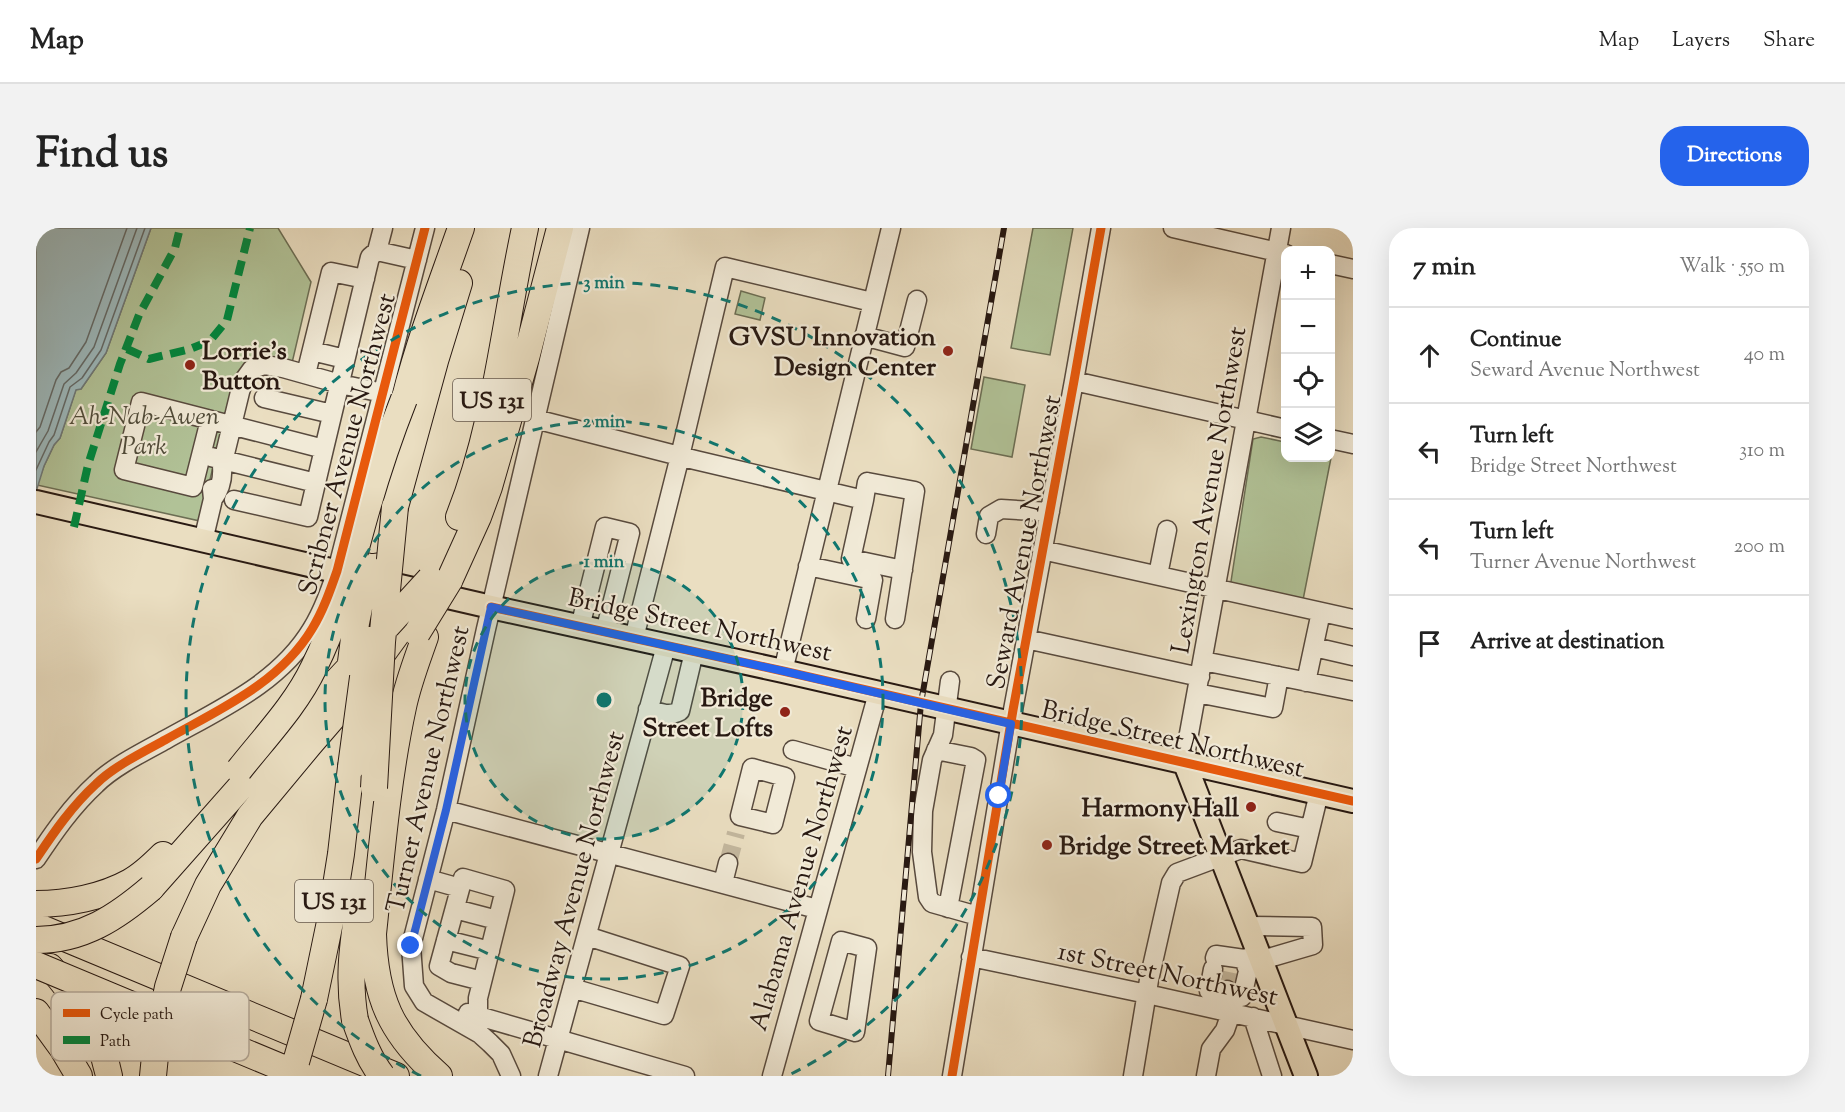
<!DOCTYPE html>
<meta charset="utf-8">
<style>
:root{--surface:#fff;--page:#f2f2f2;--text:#222;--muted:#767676;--line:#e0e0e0;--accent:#2563eb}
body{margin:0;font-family:"Sorts Mill Goudy",serif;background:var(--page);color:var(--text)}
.controls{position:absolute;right:18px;top:18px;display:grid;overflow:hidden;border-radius:12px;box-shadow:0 6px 24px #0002}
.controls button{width:54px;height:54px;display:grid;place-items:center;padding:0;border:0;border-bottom:2px solid var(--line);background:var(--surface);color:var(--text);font:30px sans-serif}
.stop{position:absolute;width:18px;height:18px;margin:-14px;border:4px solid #2563eb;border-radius:50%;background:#fff}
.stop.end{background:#2563eb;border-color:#fff;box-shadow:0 2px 6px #0008}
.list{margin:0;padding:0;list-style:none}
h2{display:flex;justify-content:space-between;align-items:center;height:78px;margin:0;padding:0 24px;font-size:26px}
h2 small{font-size:20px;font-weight:400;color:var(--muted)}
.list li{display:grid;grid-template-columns:39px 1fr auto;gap:18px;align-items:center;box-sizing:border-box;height:96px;padding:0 24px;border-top:2px solid var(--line)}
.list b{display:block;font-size:22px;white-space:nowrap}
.list p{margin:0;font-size:20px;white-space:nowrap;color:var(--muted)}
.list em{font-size:20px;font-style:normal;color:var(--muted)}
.icon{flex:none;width:33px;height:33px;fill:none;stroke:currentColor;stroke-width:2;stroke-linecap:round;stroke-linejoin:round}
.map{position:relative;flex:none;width:1317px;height:848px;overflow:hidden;border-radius:24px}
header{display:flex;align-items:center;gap:36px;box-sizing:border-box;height:84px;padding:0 30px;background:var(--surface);border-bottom:2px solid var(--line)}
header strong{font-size:28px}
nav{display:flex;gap:33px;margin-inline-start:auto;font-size:21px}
.intro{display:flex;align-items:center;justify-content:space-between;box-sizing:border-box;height:144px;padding:0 36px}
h1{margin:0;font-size:42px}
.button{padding:15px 27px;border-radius:24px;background:var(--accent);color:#fff;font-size:21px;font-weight:700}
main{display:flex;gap:36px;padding:0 36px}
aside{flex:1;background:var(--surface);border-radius:24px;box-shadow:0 6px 24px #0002}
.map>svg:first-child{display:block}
</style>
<header>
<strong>Map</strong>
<nav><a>Map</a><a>Layers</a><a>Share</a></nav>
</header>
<div class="intro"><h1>Find us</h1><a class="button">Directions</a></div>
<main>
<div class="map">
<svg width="1317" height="848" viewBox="0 0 1317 848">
<rect width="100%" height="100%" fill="#eadec1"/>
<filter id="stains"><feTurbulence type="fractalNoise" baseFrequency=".00333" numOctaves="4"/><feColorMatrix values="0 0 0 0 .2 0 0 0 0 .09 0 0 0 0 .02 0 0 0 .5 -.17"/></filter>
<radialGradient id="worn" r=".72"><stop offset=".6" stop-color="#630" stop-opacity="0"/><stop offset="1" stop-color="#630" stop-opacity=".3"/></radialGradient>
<path fill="#b1c297" stroke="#6c6e54" stroke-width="1.5" d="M115,0H242L275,54L256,135H213L203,143L198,152L164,293L1,257L8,238L18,217L24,210L40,161H45L70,125Z
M997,0H1037L1014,127L975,120Z
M705,63L729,70L724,92L699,86Z
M948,149L989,157L976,229L935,221Z
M1225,209L1249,214L1250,230H1294L1295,225H1296L1266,377L1194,360L1217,211Z"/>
<path fill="#9cb9bd" stroke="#6e7979" stroke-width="1.5" d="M0,0H115L70,125L45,161L40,162L24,210L18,217L8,238L0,264Z"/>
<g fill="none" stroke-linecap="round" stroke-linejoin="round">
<path stroke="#626968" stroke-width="1.5" d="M0,204L4,199L20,152L25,144L33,140L50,114L91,0
M0,224L12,203L28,156L40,145L58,119L101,0
M0,242L13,214L18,207L34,159L46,150L65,122L109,0"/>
<path stroke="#c3b79e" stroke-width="18" stroke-dasharray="18 9" stroke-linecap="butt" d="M692,635L700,605
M1191,762L1197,734"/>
<defs>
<path id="minor" d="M1137,0L1250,26
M341,23L347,0
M1294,36L1317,41
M828,108L869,119L881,72
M276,123L309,131
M270,146L295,44L329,51
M1038,153L1250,201
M228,170L296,186
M499,191L659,232L828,272L831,254L879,263L859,391
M174,192L157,259L88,242L105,174L288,221L334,29L341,23L381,32
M1294,211L1317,216
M175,229L280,255
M177,271C184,262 187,250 186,238L204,164L208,152L216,141L229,137L247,140L304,156L347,165
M198,272L272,289L288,221
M828,272L815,331L867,342
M950,306L953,288L965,281L1014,284
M167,313L177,271L176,261
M1006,322L1317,391
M772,338L837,352L830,391
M1122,347L1131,302
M544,399L569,299L594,305L569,404
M598,410L644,228L689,39L836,74
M990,411L1164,449
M1278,419L1317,428
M1167,433L1317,463
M747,443L855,0
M914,453L907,507L896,532L887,583L886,624L892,669L896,675L942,688
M1270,454L1285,384
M1161,465L1237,480L1243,448
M612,481C624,485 633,489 644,483L658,424
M757,522L821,540
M900,522L935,529L940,532L912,680
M1148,533L1245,0
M716,540L749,549L737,596L704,588Z
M410,582L781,681
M1241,594L1274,601
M0,631C18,604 36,578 60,556C77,539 107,524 129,512C182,482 243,456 276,401C287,383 294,363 301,343L389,0
M392,651L424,660
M687,655L692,635
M419,681L461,692
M1213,698L1276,699L1277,717L1226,732
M410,712L454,723
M805,713L831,720L819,804L783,793Z
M935,729L1111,766L1317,812
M1179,730L1180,727L1208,731L1219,728
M1177,741L1173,763L1190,766L1188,778
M536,760L628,787L644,738L551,708
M1191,762L1190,766L1206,769L1212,743L1208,731
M432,785L649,848
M442,788V770L469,662L427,650L403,738L415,745L446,753
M1217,789L1236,848
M475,848L465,826L454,815L444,806L388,774L378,758L375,718L410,582L450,401L544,0
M512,848L630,418
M736,848L842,465
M916,848L977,482L1038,153L1065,0
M1097,848L1113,752L1135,655L1141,645L1205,621L1266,635L1283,565
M1170,848L1175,821L1189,802L1195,785"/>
<path id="major" d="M0,274L455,379L747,443L1317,573
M1148,533L1270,848"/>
<path id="highway" d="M364,191C378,126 403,63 425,0
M359,279L399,133L423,55
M423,289C460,196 468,97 489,0
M337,312L350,253
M413,353L442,289L453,259L490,130L524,0
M389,409C381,432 372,455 367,479C351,553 345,630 337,706C339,770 355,806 403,848
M115,660L246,512L333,419
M0,676C31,676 67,669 94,654C107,647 117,637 127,627
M0,698L360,848
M148,709L172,657L214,588L273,517L317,466L365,400
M14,739C41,769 65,807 73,848
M278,771L295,689L305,626L315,539
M0,784L27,821L43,848
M319,792C311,746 318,712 324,667
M117,848L120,818"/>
</defs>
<use href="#minor" stroke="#584a3e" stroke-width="21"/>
<use href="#major" stroke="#281912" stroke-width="26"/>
<use href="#highway" stroke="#281912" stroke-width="28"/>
<use href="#minor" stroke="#f1ead7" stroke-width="18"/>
<use href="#major" stroke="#eadec1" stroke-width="22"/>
<use href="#highway" stroke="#eadec1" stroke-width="26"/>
<defs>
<path id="rail" d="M852,848L885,475L968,0"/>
</defs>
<use href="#rail" stroke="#281912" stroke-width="6"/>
<use href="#rail" stroke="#f1ead7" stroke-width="4" stroke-dasharray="11" stroke-linecap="butt"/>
<defs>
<path id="highway-bridge" d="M351,398L394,351
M381,405L413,353
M315,434L320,395L331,340
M315,539L332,412
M203,542C229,509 260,477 278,439C303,389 314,340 329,287C340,248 353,209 368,171
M338,560L346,414L359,279
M0,712C47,712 81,689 115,660
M0,737L266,848
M319,792C326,812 333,831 346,848
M120,818L132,759L148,709
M256,848L278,771"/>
</defs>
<use href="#highway-bridge" stroke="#281912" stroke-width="28" stroke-linecap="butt"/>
<use href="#highway-bridge" stroke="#eadec1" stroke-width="26"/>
<path stroke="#00873e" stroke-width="8" stroke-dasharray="15 8" stroke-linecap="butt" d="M91,121L113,131L154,121L174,113L191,92L214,0
M38,299L52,237L84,136L103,87L139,20L144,0"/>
<defs>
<path id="cycleway" d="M455,379L747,443L1317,573
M0,631C18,604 36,578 60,556C77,539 107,524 129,512C182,482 243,456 276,401C287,383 294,363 301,343L389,0
M916,848L977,482L1038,153L1065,0"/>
</defs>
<use href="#cycleway" stroke="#f1ead7" stroke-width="13"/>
<use href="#cycleway" stroke="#e8590c" stroke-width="9"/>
</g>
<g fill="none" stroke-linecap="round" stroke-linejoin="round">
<path stroke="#2563eb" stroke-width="8" d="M375,718L410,582L455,379L747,443L975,496L963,568"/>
</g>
<circle cx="568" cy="472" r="139" fill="#0f766e" fill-opacity=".12"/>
<g fill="none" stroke="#0f766e" stroke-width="3" stroke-dasharray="10 8">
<circle cx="568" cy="472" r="139"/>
<circle cx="568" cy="472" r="279"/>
<path d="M385 848A418 418 0 1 1 751 848"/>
</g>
<g fill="#8f2418" stroke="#f1ead7" stroke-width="2">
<circle cx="912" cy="123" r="6"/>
<circle cx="154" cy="137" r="6"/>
<circle cx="749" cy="484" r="6"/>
<circle cx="1215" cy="579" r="6"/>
<circle cx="1011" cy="617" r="6"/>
</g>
<g text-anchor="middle" stroke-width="4.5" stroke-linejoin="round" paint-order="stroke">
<g fill="#f1ead7" stroke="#64584d" stroke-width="1.5">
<rect x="417" y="151" width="78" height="42" rx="4.5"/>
<rect x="259" y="652" width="78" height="42" rx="4.5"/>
</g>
<g font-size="24" font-weight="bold" fill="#281912">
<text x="456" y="180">US 131</text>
<text x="298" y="681">US 131</text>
</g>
<g font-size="26" font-weight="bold" fill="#281912" stroke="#f1ead7" text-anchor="end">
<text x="900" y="117">GVSU Innovation<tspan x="900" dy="30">Design Center</tspan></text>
<text x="166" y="131" text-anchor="start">Lorrie's<tspan x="166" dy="30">Button</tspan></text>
<text x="737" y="478">Bridge<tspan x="737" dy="30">Street Lofts</tspan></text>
<text x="1203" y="588">Harmony Hall</text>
<text x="1023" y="626" text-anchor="start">Bridge Street Market</text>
</g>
<g font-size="26" font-style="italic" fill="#514c3a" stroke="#f1ead7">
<text x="108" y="196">Ah-Nab-Awen<tspan x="108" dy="30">Park</tspan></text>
</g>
<g font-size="26" fill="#281912" stroke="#f1ead7">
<text transform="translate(310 216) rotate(-75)" y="9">Scribner Avenue Northwest</text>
<text transform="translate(1172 262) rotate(-80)" y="9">Lexington Avenue Northwest</text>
<text transform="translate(987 314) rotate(-79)" y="9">Seward Avenue Northwest</text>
<text transform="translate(664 396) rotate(12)" y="9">Bridge Street Northwest</text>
<text transform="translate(1137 510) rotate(13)" y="9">Bridge Street Northwest</text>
<text transform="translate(391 541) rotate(-77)" y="9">Turner Avenue Northwest</text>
<text transform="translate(764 650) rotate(-74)" y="9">Alabama Avenue Northwest</text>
<text transform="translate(537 661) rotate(-75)" y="9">Broadway Avenue Northwest</text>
<text transform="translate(1132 745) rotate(12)" y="9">1st Street Northwest</text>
</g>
</g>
<rect x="15" y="764" width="198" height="69" rx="9" fill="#f1ead7" stroke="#b5ab9c" stroke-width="1.5"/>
<rect x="27" y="781" width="27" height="8" fill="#e8590c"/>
<rect x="27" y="808" width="27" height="8" fill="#00873e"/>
<g font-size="16" fill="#281912">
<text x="64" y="791">Cycle path</text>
<text x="64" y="818">Path</text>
</g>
<circle cx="568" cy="472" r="9" fill="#0f766e" stroke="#f1ead7" stroke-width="3"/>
<g font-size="18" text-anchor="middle" font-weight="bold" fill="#0f766e" stroke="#f1ead7" stroke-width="4.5" stroke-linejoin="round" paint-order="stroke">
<text x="568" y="60">3 min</text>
<text x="568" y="199">2 min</text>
<text x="568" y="339">1 min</text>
</g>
<rect width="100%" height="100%" filter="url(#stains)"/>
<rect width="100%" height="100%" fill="url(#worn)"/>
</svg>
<div class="controls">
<button>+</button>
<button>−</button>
<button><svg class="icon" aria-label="locate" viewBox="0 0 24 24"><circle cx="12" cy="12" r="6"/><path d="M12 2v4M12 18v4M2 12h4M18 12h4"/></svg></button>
<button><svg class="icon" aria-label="layers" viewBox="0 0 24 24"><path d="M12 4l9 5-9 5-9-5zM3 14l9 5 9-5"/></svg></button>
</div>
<div class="stop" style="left:963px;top:568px"></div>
<div class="stop end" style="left:375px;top:718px"></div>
</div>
<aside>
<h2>7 min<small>Walk · 550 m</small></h2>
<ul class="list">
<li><svg class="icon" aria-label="ahead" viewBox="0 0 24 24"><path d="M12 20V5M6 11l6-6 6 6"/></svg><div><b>Continue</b><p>Seward Avenue Northwest</p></div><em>40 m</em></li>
<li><svg class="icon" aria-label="left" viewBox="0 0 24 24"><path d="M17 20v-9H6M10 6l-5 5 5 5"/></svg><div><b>Turn left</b><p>Bridge Street Northwest</p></div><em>310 m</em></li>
<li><svg class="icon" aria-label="left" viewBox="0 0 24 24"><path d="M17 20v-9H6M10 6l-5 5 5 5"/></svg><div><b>Turn left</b><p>Turner Avenue Northwest</p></div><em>200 m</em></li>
<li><svg class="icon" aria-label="arrive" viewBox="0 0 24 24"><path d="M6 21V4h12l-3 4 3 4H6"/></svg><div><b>Arrive at destination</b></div></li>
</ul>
</aside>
</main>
